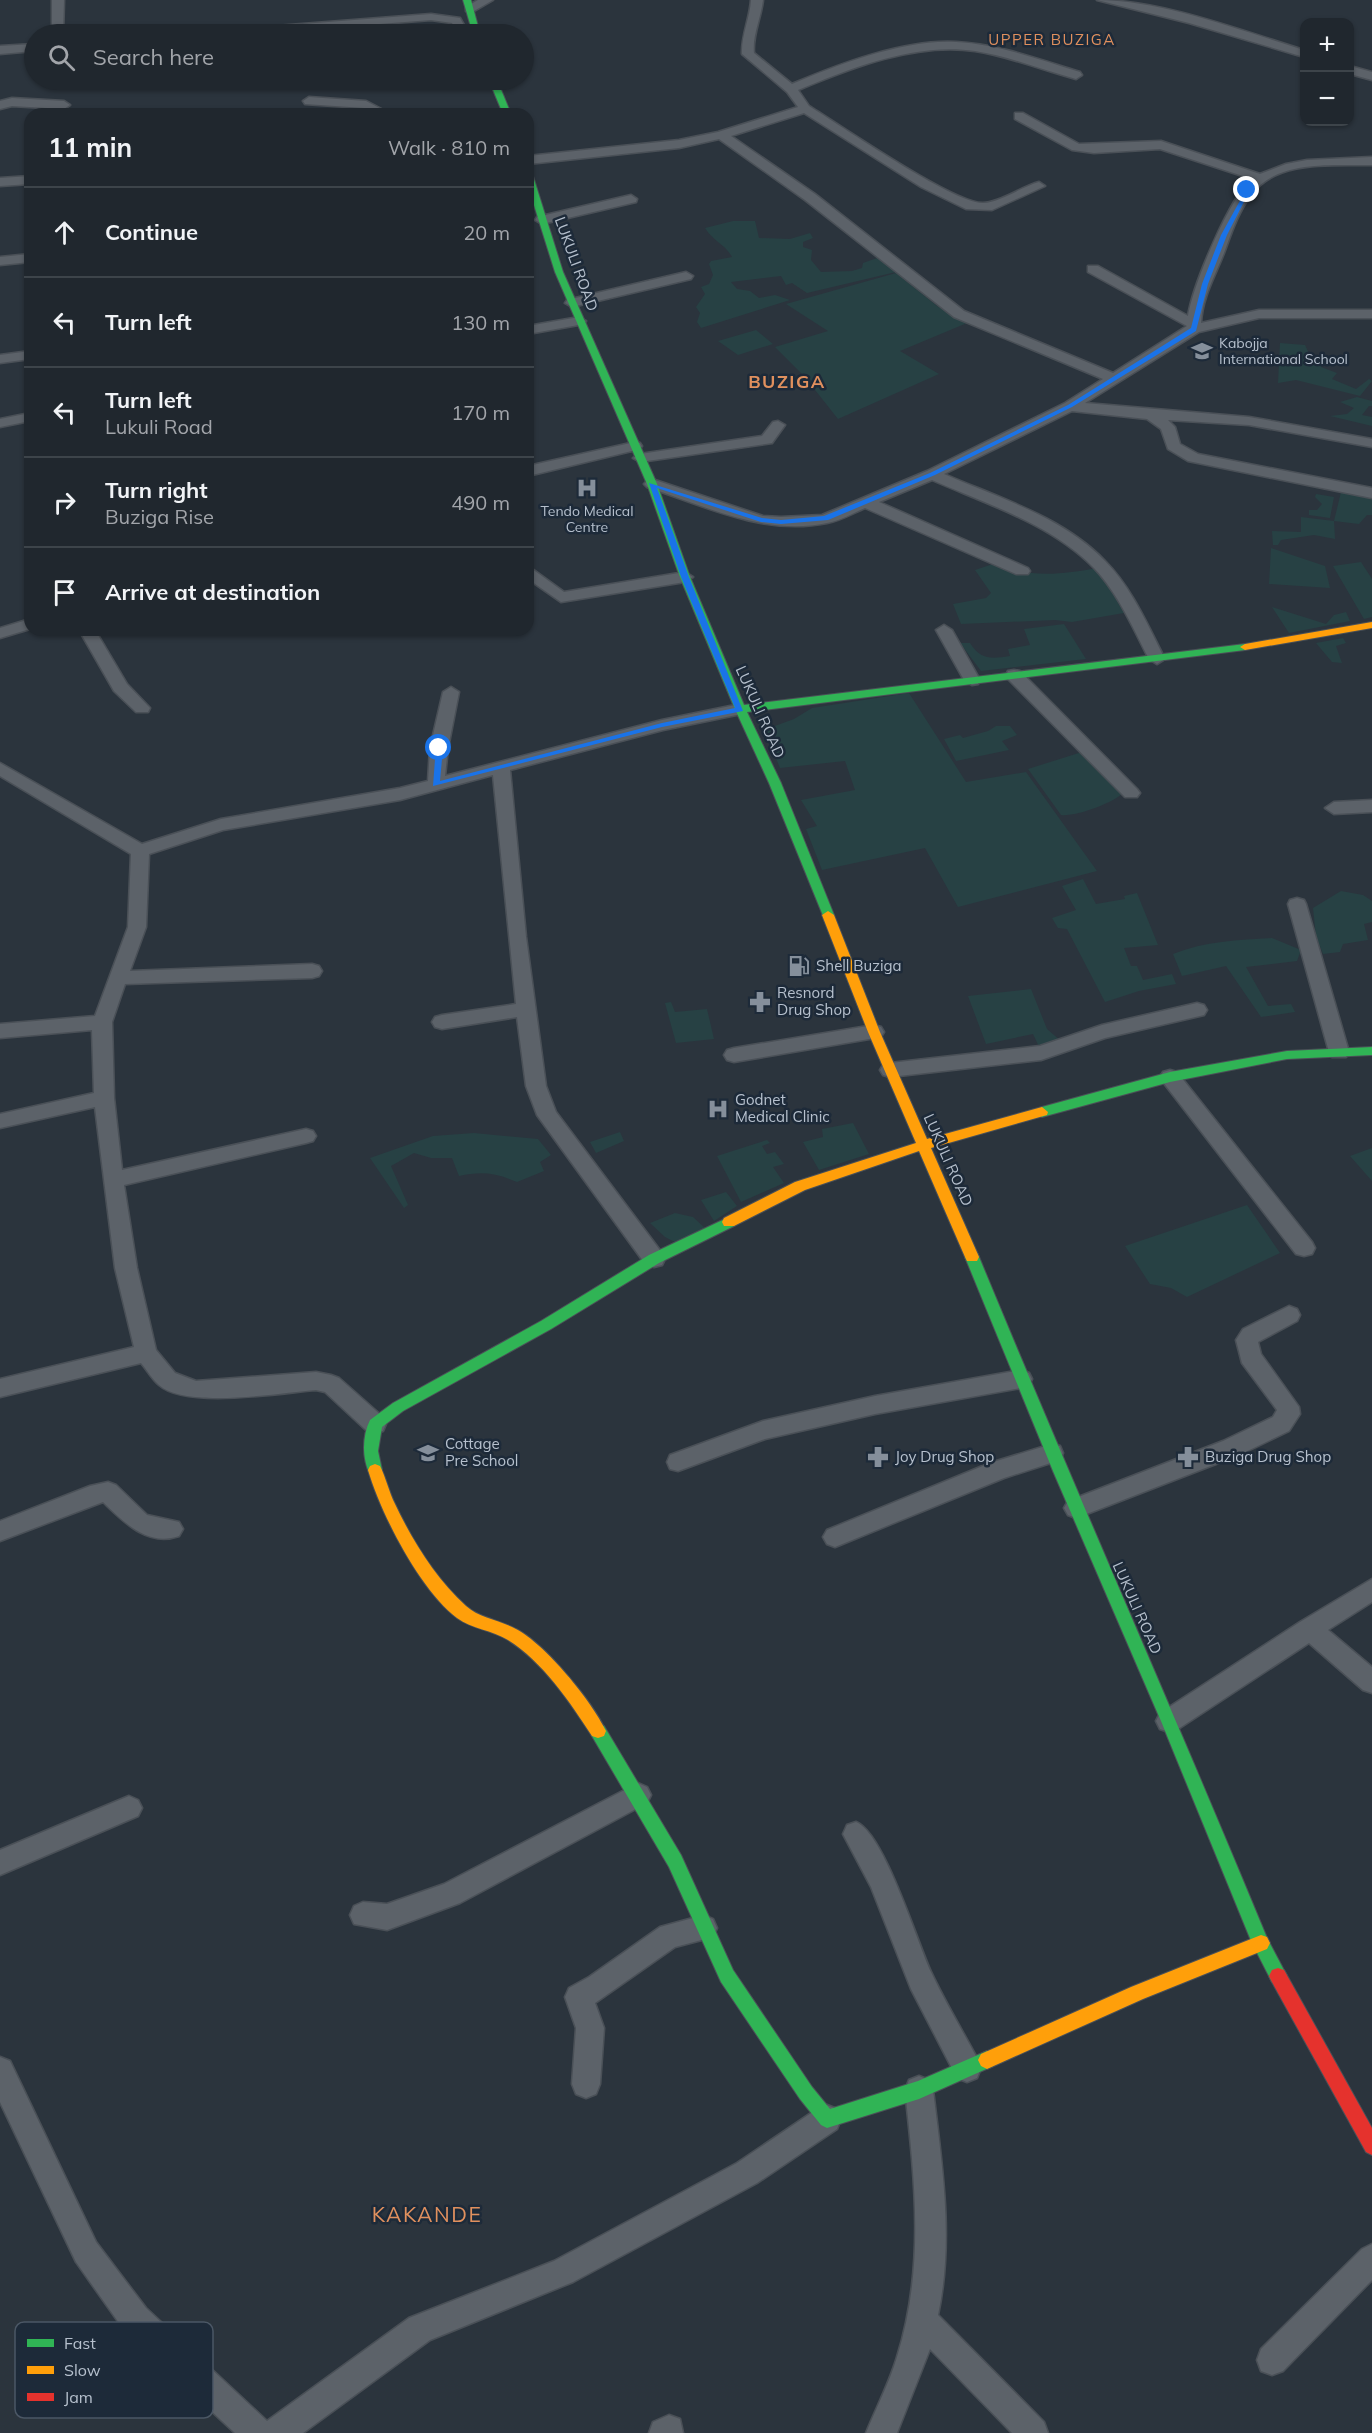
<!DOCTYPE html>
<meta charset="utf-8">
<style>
:root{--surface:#20272e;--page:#282f36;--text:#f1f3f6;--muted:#a2a5aa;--line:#3d444a}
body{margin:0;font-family:Mulish,sans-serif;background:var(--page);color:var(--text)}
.controls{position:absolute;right:18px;top:18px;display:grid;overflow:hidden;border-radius:12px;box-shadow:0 2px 4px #0004}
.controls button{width:54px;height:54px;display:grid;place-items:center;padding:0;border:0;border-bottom:2px solid var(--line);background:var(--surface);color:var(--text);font:30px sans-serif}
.stop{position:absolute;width:18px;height:18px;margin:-14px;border:4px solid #1a73e8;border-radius:50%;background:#fff}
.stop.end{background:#1a73e8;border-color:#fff;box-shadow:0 2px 6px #0008}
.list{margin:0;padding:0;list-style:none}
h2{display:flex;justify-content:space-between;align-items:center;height:78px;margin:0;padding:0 24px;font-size:26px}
h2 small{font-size:20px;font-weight:400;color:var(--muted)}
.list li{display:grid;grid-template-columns:39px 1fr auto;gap:18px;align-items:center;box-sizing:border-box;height:90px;padding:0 24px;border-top:2px solid var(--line)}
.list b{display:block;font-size:22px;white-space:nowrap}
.list p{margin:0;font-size:20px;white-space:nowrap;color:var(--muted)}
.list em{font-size:20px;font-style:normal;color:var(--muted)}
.icon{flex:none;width:33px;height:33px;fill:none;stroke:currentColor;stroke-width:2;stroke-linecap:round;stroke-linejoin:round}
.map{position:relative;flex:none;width:1372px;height:2433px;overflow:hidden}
.search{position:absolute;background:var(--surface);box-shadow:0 2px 4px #0004;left:24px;top:24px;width:510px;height:66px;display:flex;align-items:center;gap:15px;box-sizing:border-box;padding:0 21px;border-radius:33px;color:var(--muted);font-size:22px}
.panel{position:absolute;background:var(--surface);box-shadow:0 2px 4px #0004;left:24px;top:108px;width:510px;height:528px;border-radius:18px}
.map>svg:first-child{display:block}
</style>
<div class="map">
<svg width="1372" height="2433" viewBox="0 0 1372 2433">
<rect width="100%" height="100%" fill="#2b343d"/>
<path fill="#274144" d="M733,221H755L759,238L790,239L810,233L813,238L803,242V247L812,250L811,260L821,272L852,271L862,268L863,263L880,257L896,272L807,293L792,283L786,285L781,276L731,282L737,289L750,291L759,298L775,295L790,300L701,328L697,322L700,313L696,307L705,294L701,287L709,284L713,275L709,264L711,261L732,257C725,244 715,243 705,228Z
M896,273L937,306L967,323L900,351L939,374L838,419L804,376L775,347L828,331L786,304Z
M756,330L773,344L738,355L718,341Z
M1280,343L1305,345L1311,358L1324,362L1321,367L1337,373L1332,379L1356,389L1369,379L1372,381L1360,396L1296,380L1278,383Z
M1357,397L1372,401V406H1369L1362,415L1372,417V426L1330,416L1347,414L1354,408L1340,402Z
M1341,492L1372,499V515H1367L1359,524L1334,521L1335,539L1314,535L1281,540L1278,545H1273L1272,531L1301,532V517L1334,521Z
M1316,494L1334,497L1330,518L1309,515V510H1317L1322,504L1315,497Z
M1271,548L1325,566L1330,588L1269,584Z
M1361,562L1372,579V617L1364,619L1333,566Z
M996,563C1030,579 1062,574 1098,568L1124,613L1072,622L1055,620L961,624L953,604L986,598L991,593L975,570Z
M1272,607L1326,624L1334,615L1346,612L1350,621L1289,633Z
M1064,624L1086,659L981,671L960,643H970C981,660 991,659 1010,656L1008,649L1030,645L1024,629Z
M1343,638L1346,643L1336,646L1342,663L1332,662L1316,643Z
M909,693L966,782L1026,772L1097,871L958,907L925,848L822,870L806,829L817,826L801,800L855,790L845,761L780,768L764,730L794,719L812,708Z
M996,726H1010L1017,735L1002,741L1009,750L956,761L944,739L960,735L963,738L988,731Z
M1082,752L1124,792C1114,803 1075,817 1061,815L1028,769Z
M1083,879L1096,904L1125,899L1124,896L1137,893L1158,945L1124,948L1131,966H1137L1143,980L1172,974L1176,984L1139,991L1105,1002L1067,929L1058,928L1052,918L1076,910L1062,886Z
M1341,891L1363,895L1372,901V922L1364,924L1368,940L1343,944L1340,952L1323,954L1316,937L1313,908Z
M1272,938L1301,950L1297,961L1246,967L1268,1006L1291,1004L1295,1012L1261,1017L1226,966L1182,976L1173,954C1205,941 1238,940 1272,938Z
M1031,989L1047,1029L1062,1042L1041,1051L1033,1034L986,1044L968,996Z
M671,1002L675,1012L707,1009L714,1039L676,1043L665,1003Z
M853,1123L869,1154L819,1170L803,1142L823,1137L822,1129Z
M620,1132L624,1141L596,1153L590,1142Z
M474,1133L538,1139L551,1155L540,1162L544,1171L517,1182C496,1173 482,1171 459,1176L452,1158H431L414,1153L391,1166L408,1205L404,1208L370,1158L433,1136Z
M767,1140L770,1143L762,1146L767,1154L775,1152L784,1164L773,1167L784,1183L741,1202L717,1156Z
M1372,1148V1181L1350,1156Z
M726,1192L737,1206L714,1221L701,1200Z
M1247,1205L1280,1253L1187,1297L1171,1288L1150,1284L1125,1246Z
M675,1213L693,1217L706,1229L677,1243L665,1237L650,1223Z"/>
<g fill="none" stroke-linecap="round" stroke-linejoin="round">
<defs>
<path id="street" d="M52,0H64L63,34H52Z
M478,0H493L474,11H466V7Z
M751,0H763C761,18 752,36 754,53L792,84C839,64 905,39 956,42C998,44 1040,60 1080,72L1082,75L1076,79C1042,70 1009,56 975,51C916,42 851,68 798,90L809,106C840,125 954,204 983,203C1001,202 1021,187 1039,182L1045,186L992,210L966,209L921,187L804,113L731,136L815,194L964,311L1113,373L1187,326L1088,272V266H1098L1188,316C1193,285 1229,198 1252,179L1160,149L1094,153L1072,150L1015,119V113H1023L1079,144L1161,141L1260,174L1286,164L1307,160L1372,157V165C1333,166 1277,159 1251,195C1238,212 1231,234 1224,253C1215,276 1202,298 1201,323L1259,310H1372V318H1259L1199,332L1085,403L1249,417L1372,439V447L1249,425L1168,420L1175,427L1180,444L1198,454L1372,488V498L1188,461L1168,449L1161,429L1147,419L1072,411L944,474C999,498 1063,517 1105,561C1132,588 1148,626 1165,659L1157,664L1149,659C1133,628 1118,593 1094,568C1051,524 987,504 932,480L879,502L1028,568L1030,571L1028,574H1016L865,508C853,513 840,521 827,523C764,536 705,506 647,487L644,484L647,481L652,479L763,516L781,517L822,515L927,471L1065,403L1103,379L954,317L805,200L719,139L679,148L528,164V156L679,140L718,132L798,107L787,92L742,54C741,36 750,18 751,0Z
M1097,0C1162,0 1242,31 1304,50V57L1189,23Z
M431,14L460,18L469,34H458L452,23L431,20L250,34H206L212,31Z
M34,44V51L0,54V46Z
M1350,66L1372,72V80L1350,74Z
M309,97L366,101L391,114H375L364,108L305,104L303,101Z
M12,98L64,101L70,105L64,109L12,106L0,109V101Z
M30,176V184L0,186V178Z
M631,195L637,199L636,202L542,224L535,220L537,217Z
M30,254V262L0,265V257Z
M686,272L693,276L691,279L572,307L565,303L567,300Z
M579,317L586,321L584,324L528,334V326Z
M30,351V359L0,363V355Z
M30,413V421L0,427V419Z
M778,421L785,425L772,443L640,462L633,458L640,454L762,436L773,422Z
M635,442L640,443L642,446L640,449L528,476V466Z
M528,566L564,592L685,572L693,577L685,582L561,602L528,579Z
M30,619V629L0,638V628Z
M944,625L952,630L980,680L978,684L972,685L964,680L936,630Z
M79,630H95L127,684L150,708L148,712H136L114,691Z
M1014,670L1020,671L1137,789L1140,793L1137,797H1125L1008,679L1006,675L1008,671Z
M451,687L459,692L448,748L445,776L662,720L740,704L748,709L746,713L663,730L510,770L526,937L546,1086L556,1112L662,1253L665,1259L662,1265L654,1267L646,1265L537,1115L526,1086L517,1017L442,1029L435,1027L432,1022L435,1017L442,1015L516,1004L493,775L400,800L223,830L149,854L146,927L130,971L312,964L319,966L322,971L319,976L312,978L125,984L112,1022L114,1098L122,1170L306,1129L313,1131L316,1136L313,1141L306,1143L124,1185L137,1268L156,1350L175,1373L196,1381L316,1372L331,1375L339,1378L383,1417L386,1424L383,1431L375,1433L367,1431L325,1392L316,1390C279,1393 186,1409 159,1385C152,1379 147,1370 141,1363L0,1397V1379L134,1347L115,1268L95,1107L0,1128V1114L94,1093L92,1030L0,1038V1024L95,1016L128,927L131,854L0,776V763L142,844L221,819L400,788L428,781L430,748L443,692Z
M1372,800V812L1334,814L1325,808L1334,802Z
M1297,898L1304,900L1306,904L1349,1052L1346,1057H1332L1329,1052L1288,904L1290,900Z
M1197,1003L1204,1005L1207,1010L1204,1015L1105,1038L1041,1060L890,1077L883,1075L880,1070L883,1065L890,1063L1040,1046L1102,1025Z
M874,1025L881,1027L884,1032L881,1037L734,1062L727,1060L724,1055L727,1050L734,1048Z
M1170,1070L1177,1072L1312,1242L1315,1248L1312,1254L1304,1256L1296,1254L1163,1082L1160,1077L1163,1072Z
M1289,1306L1297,1309L1300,1315L1297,1321L1258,1342L1261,1354L1299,1407L1300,1414L1289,1431L1239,1455L1084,1515L1076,1518L1068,1515L1064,1508L1068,1501L1223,1441L1273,1417L1277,1410L1242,1363L1236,1340L1243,1329Z
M1021,1370L1029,1373L1032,1379L1029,1385L1021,1388L875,1414L765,1439L678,1471L670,1469L667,1462L670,1455L763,1421L875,1396Z
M1052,1444L1060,1446L1063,1453L1060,1460L1004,1478L835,1547L827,1544L823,1537L827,1530L990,1463Z
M108,1482L116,1485L147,1515L179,1522L183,1529L179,1536C147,1547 124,1522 103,1502L0,1541V1521L90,1486Z
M1372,1579V1602L1328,1630L1372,1667V1693L1363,1690L1309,1643L1178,1729L1169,1732L1160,1729L1156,1721L1160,1713L1300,1622Z
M638,1783L647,1787L651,1795L647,1803L460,1903L387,1930L354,1924L350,1915L354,1906L363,1902L387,1904L444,1884Z
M129,1796L138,1800L142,1808L138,1816L0,1875V1850Z
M856,1822C884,1833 917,1942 931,1972C945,2002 962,2030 977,2058L981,2068L977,2078L967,2082L957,2078L911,1989L871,1887L843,1834L847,1825Z
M704,1915L713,1919L717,1928L713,1937L675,1947L595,2003L604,2028L600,2084L596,2094L586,2098L576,2094L572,2084L576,2028L565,1997L569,1988L589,1977L660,1927Z
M0,2057L10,2061L96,2242L146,2308L267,2421L409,2318L554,2261L737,2163L817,2109L827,2105L837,2109L841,2119L837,2129L757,2183L573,2282L430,2340L303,2433H235L124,2330L76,2262L0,2102Z
M919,2076L929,2080L933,2090C942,2165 954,2240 938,2315L1044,2422L1048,2433H1012L930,2349L897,2433H866C876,2408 889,2384 897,2357C925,2268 915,2181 905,2090L909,2080Z
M1372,2244V2280L1283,2371L1272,2375L1261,2371L1257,2360L1261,2349L1362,2249Z
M669,2415L680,2419L683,2433H649L653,2422Z"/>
<path id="fast" d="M463,0H471L480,34H473Z
M489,80H497L511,114H503Z
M528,171L532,173L563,272L657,484L690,577L744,705L1245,644L1250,647L1245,650L747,712L781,783L834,915L832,918H824L769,783L735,709L680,577L647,484L555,272L528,186Z
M1372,1047V1055L1287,1059L1170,1082L1042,1117L1036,1112L1042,1107L1170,1072L1287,1051Z
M729,1217L734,1218L736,1222L734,1226L659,1263L551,1329L403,1411L382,1427L378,1451L382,1470L380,1474L375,1476L370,1474C362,1459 362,1436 370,1420L393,1403L541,1321L649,1255Z
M972,1252L977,1253L979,1257C1073,1485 1173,1710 1267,1938L1287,1976L1284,1982L1278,1984L1272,1982L1252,1943L1161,1721L1053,1471L965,1257L967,1253Z
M598,1724L604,1726L681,1855L733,1970L812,2087L830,2109L918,2081L987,2051L993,2054L996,2060L993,2066L919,2099L827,2128L821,2125L800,2099L721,1982L669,1867L592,1736L590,1731L592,1726Z"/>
<path id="slow" d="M1372,622V628L1245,650L1240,647L1245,644Z
M828,911L834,915L880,1032L927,1139L1042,1107L1048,1112L1047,1115L931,1148L979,1257L977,1261H967L965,1257L919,1151L805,1190L734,1226H724L722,1222L724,1218L795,1182L916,1143L868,1032L822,915Z
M375,1464L380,1466C386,1478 389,1492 395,1504C412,1540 436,1579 466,1606C479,1618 500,1620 516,1629C545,1644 592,1701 606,1731L604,1736L598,1738L592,1736C570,1702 543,1662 508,1640C492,1630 472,1629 457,1618C420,1590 381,1514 368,1470L370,1466Z
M1261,1935L1267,1937L1270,1943L1267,1949L1143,1999L987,2069L981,2066L978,2060L981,2054L1131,1987Z"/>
<path id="jam" d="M1278,1968L1284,1970L1372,2128V2155L1366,2152L1272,1982L1269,1976L1272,1970Z"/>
</defs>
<use href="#street" stroke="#4a5057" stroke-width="3"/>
<use href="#fast" stroke="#4a5057" stroke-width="2"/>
<use href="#slow" stroke="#4a5057" stroke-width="2"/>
<use href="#jam" stroke="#4a5057" stroke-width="2"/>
<use href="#street" fill="#5c6269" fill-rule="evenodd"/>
<use href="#fast" fill="#30b455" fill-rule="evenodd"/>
<use href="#slow" fill="#ff9f0a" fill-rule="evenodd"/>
<use href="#jam" fill="#e5322d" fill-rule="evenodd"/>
</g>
<path fill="#1a73e8" d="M1247,188L1250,190L1227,235L1208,284L1196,331L1072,407L935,475L828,520L781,524L761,522L657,488L689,577L743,711L662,727L433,786L436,746L443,748L440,781L662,723L735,708L681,577L649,483L762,518L781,520L824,516L930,473L1068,405L1191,328L1202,284L1221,235Z"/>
<defs>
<symbol id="school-bare" viewBox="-9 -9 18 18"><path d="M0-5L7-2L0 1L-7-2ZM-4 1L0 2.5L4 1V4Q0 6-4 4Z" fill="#858f9b" stroke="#1d2a39" stroke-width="2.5" paint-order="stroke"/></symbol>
<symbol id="hospital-bare" viewBox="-9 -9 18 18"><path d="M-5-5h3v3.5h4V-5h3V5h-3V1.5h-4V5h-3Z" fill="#858f9b" stroke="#1d2a39" stroke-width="2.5" paint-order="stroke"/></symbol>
<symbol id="fuel-bare" viewBox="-9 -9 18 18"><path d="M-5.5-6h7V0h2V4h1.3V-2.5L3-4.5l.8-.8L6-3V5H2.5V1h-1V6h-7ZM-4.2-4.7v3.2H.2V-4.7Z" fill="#858f9b" stroke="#1d2a39" stroke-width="2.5" paint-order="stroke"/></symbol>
<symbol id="pharmacy-bare" viewBox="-9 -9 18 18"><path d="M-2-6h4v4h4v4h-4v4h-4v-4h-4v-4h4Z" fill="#858f9b" stroke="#1d2a39" stroke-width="2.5" paint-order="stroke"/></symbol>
</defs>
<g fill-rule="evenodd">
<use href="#school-bare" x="1187" y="336" width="30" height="30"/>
<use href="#hospital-bare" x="572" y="473" width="30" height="30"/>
<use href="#fuel-bare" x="784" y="951" width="30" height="30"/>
<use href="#pharmacy-bare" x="745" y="987" width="30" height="30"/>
<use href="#hospital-bare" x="703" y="1094" width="30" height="30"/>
<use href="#school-bare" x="413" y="1438" width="30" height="30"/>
<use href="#pharmacy-bare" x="863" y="1442" width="30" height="30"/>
<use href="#pharmacy-bare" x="1173" y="1442" width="30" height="30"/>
</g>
<g text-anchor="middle" stroke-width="5" stroke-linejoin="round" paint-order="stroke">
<g font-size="14" fill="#b6c0cd" stroke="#1d2a39" text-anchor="start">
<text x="1219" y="348">Kabojja<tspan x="1219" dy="16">International School</tspan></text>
<text x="587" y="516" text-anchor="middle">Tendo Medical<tspan x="587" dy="16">Centre</tspan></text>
</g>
<g font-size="15" letter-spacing="1.5" fill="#e0905e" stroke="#1d2a39">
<text x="1052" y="45">UPPER BUZIGA</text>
</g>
<g font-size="15" fill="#b6c0cd" stroke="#1d2a39">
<text transform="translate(576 264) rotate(70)" y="5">LUKULI ROAD</text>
<text transform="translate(760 712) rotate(66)" y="5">LUKULI ROAD</text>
<text transform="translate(948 1160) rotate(66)" y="5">LUKULI ROAD</text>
<text transform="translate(1137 1608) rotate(66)" y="5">LUKULI ROAD</text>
</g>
<g font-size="15" fill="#b6c0cd" stroke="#1d2a39" text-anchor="start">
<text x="816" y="971">Shell Buziga</text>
<text x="777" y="998">Resnord<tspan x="777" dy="17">Drug Shop</tspan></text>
<text x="735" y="1105">Godnet<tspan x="735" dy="17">Medical Clinic</tspan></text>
<text x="445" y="1449">Cottage<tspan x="445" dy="17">Pre School</tspan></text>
<text x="895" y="1462">Joy Drug Shop</text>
<text x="1205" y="1462">Buziga Drug Shop</text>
</g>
<g font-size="18" font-weight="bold" letter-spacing="1.5" fill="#e0905e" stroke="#1d2a39">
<text x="787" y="388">BUZIGA</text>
</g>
<g font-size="21" letter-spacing="1.5" fill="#e0905e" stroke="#1d2a39">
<text x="427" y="2222">KAKANDE</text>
</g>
</g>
<rect x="15" y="2322" width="198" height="96" rx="9" fill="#1d2a39" stroke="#4b5765" stroke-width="1.5"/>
<rect x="27" y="2339" width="27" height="8" fill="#30b455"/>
<rect x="27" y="2366" width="27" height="8" fill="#ff9f0a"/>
<rect x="27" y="2393" width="27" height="8" fill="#e5322d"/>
<g font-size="16" fill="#b6c0cd">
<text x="64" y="2349">Fast</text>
<text x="64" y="2376">Slow</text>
<text x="64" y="2403">Jam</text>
</g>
</svg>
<div class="controls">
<button>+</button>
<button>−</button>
</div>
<div class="stop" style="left:439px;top:748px"></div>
<div class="stop end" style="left:1247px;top:190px"></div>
<div class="search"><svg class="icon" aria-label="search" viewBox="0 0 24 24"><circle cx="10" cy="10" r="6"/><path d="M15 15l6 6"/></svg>Search here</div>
<section class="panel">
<h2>11 min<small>Walk · 810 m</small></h2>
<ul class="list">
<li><svg class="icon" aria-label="ahead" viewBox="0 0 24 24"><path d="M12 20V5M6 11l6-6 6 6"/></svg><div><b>Continue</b></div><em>20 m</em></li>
<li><svg class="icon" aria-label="left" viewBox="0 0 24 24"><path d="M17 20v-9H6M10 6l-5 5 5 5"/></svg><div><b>Turn left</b></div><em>130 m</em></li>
<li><svg class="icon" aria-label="left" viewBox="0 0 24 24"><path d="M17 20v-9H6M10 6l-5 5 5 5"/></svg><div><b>Turn left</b><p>Lukuli Road</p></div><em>170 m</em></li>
<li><svg class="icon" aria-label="right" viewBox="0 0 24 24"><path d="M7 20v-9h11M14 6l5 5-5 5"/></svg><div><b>Turn right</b><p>Buziga Rise</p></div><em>490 m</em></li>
<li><svg class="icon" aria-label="arrive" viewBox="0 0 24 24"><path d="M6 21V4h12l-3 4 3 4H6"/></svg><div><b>Arrive at destination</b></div></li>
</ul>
</section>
</div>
